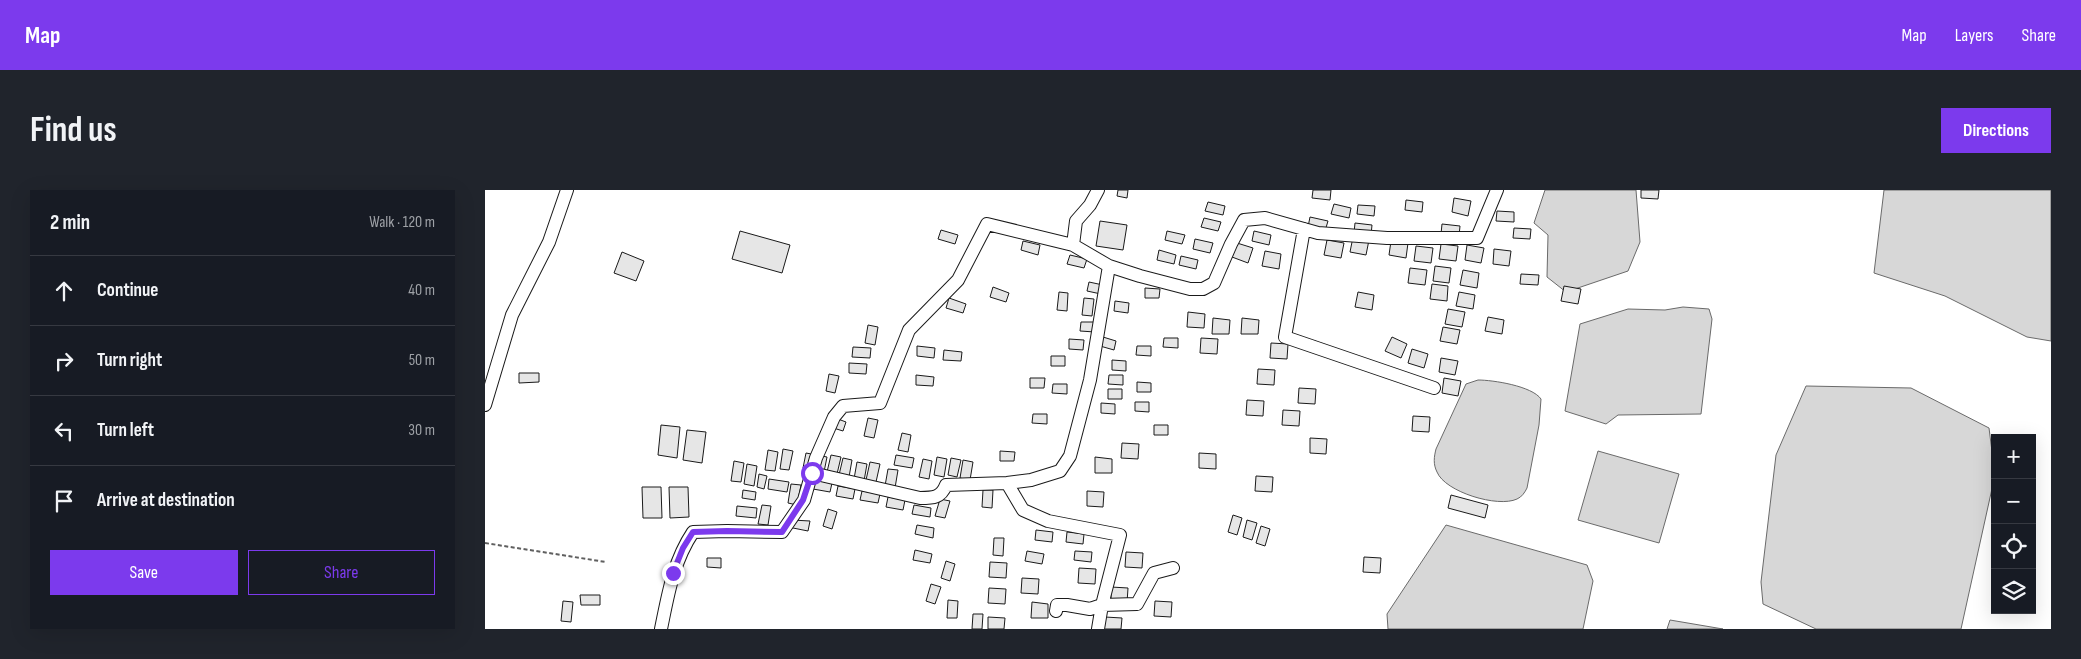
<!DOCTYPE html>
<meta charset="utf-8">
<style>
:root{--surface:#171b24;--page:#20242c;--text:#f1f3f6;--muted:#9ea1a6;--line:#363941;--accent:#7c3aed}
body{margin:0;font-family:"Sofia Sans Condensed",sans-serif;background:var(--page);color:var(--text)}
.controls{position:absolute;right:15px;bottom:15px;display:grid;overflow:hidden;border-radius:0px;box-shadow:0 5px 20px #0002}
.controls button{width:45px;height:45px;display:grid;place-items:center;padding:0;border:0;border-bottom:1px solid var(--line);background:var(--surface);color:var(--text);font:25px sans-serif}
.stop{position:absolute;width:15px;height:15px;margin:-11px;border:4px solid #7c3aed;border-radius:50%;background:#fff}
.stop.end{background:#7c3aed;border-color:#fff;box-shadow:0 1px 5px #0008}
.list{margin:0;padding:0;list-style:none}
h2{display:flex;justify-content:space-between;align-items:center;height:65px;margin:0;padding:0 20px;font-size:21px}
h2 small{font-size:16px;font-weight:400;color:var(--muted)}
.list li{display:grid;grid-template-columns:32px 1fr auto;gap:15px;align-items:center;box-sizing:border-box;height:70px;padding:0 20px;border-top:1px solid var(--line)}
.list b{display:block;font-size:19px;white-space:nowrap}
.list em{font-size:16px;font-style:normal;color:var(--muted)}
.actions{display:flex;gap:10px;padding:15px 20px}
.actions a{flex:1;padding:11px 0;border:1px solid var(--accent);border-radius:0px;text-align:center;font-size:18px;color:var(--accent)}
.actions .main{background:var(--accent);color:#fff}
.icon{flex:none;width:28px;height:28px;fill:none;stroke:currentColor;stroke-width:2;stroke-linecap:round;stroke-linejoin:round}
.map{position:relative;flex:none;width:1566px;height:439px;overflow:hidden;border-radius:0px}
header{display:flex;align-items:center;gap:30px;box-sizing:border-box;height:70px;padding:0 25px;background:var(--accent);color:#fff}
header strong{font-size:24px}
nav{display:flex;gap:28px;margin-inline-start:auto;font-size:18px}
.intro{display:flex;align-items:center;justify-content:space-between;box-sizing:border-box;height:120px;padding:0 30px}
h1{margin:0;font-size:35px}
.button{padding:12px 22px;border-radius:0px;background:var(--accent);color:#fff;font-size:18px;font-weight:700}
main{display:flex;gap:30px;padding:0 30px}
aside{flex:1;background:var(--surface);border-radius:0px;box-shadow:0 5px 20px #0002}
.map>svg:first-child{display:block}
</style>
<header>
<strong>Map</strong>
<nav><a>Map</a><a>Layers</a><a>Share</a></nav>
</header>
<div class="intro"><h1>Find us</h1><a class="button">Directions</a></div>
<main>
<aside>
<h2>2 min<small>Walk · 120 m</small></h2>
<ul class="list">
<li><svg class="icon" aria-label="ahead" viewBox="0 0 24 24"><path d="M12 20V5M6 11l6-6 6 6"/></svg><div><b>Continue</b></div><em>40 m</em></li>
<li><svg class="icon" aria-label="right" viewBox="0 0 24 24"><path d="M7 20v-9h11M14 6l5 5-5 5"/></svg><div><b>Turn right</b></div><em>50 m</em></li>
<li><svg class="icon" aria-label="left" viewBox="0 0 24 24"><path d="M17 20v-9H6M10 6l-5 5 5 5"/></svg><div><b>Turn left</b></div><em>30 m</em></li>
<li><svg class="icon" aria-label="arrive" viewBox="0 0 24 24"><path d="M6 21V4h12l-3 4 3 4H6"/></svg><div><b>Arrive at destination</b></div></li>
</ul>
<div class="actions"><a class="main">Save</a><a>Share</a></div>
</aside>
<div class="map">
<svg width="1566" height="439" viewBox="0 0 1566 439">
<rect width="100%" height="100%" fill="#fff"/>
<path fill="#d7d7d7" stroke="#6a6a6a" d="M1060,0H1151L1155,52L1143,81L1081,102L1062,87L1063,45L1049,33Z
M1399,0H1566V151L1542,147L1460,106L1389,83Z
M1198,117L1224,119L1227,129L1216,224L1133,225L1121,234L1080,221L1095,134L1143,119L1180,120Z
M993,190C1008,190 1047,196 1056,209L1054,235L1042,298C1040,302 1037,307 1032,309C1013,318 960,302 952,282C948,274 949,267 951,259L981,194Z
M1321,196L1426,198L1504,238L1510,285L1476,439H1331L1278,414L1276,392L1291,265Z
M1113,261L1194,284L1174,353L1093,330Z
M961,335L1102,375L1108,391L1098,439H903L902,424Z
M1185,430L1238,439H1182Z"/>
<path fill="#e6e6e6" stroke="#1a1a1a" d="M633,0H643L642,8L632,6Z
M828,0H846L845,10L827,8Z
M1156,0H1174L1173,9L1156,8Z
M969,8L986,11L983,26L967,22Z
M921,10L938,12L937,22L920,20Z
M723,12L740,16L738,25L720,21Z
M849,14L866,18L864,28L846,24Z
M873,15L890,16L889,26L872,24Z
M1012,21L1029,22V32L1011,31Z
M825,27L843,31L840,41L823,37Z
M719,28L736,32L733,41L716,37Z
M615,31L642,35L638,60L611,56Z
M870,33L887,35L886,45L869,43Z
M957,34L975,36L974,46L956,44Z
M1029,38L1046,39L1045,49L1028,48Z
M456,40L473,45L470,54L453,49Z
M255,41L305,55L297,83L247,69Z
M682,41L700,45L697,54L680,50Z
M769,41L786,45L784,55L767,51Z
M868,47L884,50L881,65L865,62Z
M710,49L728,53L725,63L708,59Z
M842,50L859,53L856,68L839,65Z
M538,51L555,55L553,65L536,60Z
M906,51L923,53L921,68L904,65Z
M752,53L768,58L763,73L747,67Z
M956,54L973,56L971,71L954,69Z
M982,55L999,58L996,73L980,70Z
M931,56L948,58L946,73L929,71Z
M1009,59L1026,61L1024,76L1008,74Z
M674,60L691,65L689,74L672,70Z
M780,61L796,64L794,79L777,76Z
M137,62L159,71L151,91L129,83Z
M585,65L602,69L599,78L582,74Z
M696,66L713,70L711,79L694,75Z
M950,76L966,78L964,93L948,91Z
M925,78L942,80L940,95L923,93Z
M978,80L994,83L992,98L975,95Z
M1036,84L1054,85L1053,95L1035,94Z
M604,92L618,95L616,104L602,101Z
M947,94L963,96L962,111L945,109Z
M1079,96L1096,99L1093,114L1076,111Z
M508,97L524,103L521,112L505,107Z
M660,98L675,99L674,108H660Z
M574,102L583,103L582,121L572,120Z
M873,102L889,105L887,120L870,117Z
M974,102L990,105L988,119L971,116Z
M464,108L481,114L478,123L461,118Z
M599,108L609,109L607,126L597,125Z
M630,111L644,113L643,123L629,121Z
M963,119L980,122L977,137L960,134Z
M703,122L720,124L719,138L702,137Z
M1003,127L1019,130L1017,144L1000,141Z
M728,128L745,130L744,144H727Z
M757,128L774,130L773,144H756Z
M596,132H610V142L595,141Z
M383,135L393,137L390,155L380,153Z
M958,137L975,140L972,154L955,151Z
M618,147L631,151L629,160L615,156Z
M907,147L922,154L916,168L900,161Z
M679,148H693V158L678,157Z
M716,148L733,149L732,164L715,163Z
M584,149L599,150L598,160L584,159Z
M786,153L803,154L802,169L785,168Z
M432,156L450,158L449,168L432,166Z
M652,156H666V166L651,165Z
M368,157L386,158L385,168L367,167Z
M927,159L943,164L939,178L923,173Z
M459,160L477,162L476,171L458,170Z
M566,166H580V176H566Z
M956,168L973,171L970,185L954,182Z
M627,170L641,171V181L627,180Z
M364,173L382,174L381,184L364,183Z
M773,179L790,180L789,195L772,194Z
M34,183H54V192L34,193Z
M344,184L354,186L350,203L341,201Z
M431,185L449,187L448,196L431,195Z
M624,185H638V195L623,194Z
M545,188H560L559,198H545Z
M959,188L976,191L973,206L957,203Z
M652,192L666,193V202H652Z
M568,194H582V204L567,203Z
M814,198L831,199L830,214L813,213Z
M623,199H637V209H623Z
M762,210L779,211L778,226L761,225Z
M650,212H664V222L650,221Z
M616,213L630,214V224L616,223Z
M798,220L815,221L814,236L797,235Z
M548,224H562V234L547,233Z
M345,226L361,232L358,241L342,236Z
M928,226L945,227L944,242L927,241Z
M383,228L393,230L389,248L379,246Z
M176,235L195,237L192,268L173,265Z
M669,235H683V245H669Z
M202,240L221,242L217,273L198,270Z
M417,243L426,245L423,262L413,260Z
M825,248L842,249L841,264L825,263Z
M637,253L654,254L653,269L636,268Z
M298,259L308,261L304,280L295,279Z
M283,260L293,262L290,281L280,280Z
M515,261L530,262L529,271H515Z
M321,263L342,267L339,282L318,278Z
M714,263L731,264V279L714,278Z
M346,265L356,267L352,284L342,282Z
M411,265L429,268L427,278L409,275Z
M452,267L462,269L459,287L449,285Z
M610,267L627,269V283H610Z
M358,268L367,270L364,287L354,285Z
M466,268L476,270L472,287L463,285Z
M438,269L447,271L444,289L434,287Z
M478,270L488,272L485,290L475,288Z
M249,271L259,273L256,292L246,291Z
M372,272L382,274L379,291L369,289Z
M385,272L395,274L391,292L381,290Z
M262,274L272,276L269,296L259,294Z
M403,279L413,280L410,298L400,296Z
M274,284L282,286L279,299L272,297Z
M771,286L788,287L787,302L770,301Z
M284,289L304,292L302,302L283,299Z
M329,290L347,293L345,302L328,299Z
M306,294L316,295L312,315L303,313Z
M353,296L370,299L368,309L351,306Z
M157,297H176L177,328H158Z
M184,297H203L204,327L185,328Z
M258,300L271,302L270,310L257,308Z
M498,300H508L507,318L497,317Z
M377,301L395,304L393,313L375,310Z
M602,301L619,302L618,317L602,316Z
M966,305L1003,315L1000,328L963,318Z
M403,307L420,310L418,320L401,317Z
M455,309L465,311L460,328L450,326Z
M277,315L286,316L283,335L273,334Z
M429,315L446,318L445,327L427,324Z
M252,316L272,318L271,328L251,326Z
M343,319L352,322L347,339L338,336Z
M748,325L757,328L752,345L743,342Z
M307,330L325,331L323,341L303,337Z
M762,330L772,333L767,350L758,347Z
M432,335L449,338L448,348L430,344Z
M776,336L785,339L780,356L771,353Z
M551,340L568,342L567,352L550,350Z
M582,342L599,344L598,354L581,352Z
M509,348H519L518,366L508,365Z
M430,360L447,364L445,373L428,370Z
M542,361L559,364L557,374L540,371Z
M590,361L607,362L606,372L589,370Z
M641,362L658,363L657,378L640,377Z
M879,367L896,368L895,383L878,382Z
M222,368H236V378L222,377Z
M461,371L470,374L465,391L456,388Z
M505,372L522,373L521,388L504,387Z
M594,378L611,379L610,394L593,393Z
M537,388L554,389L553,404L536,403Z
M446,394L456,397L450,414L441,411Z
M626,397L643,398L642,413L626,412Z
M504,398L521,399L520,414L503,413Z
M95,405H115V415H96Z
M463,410L473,411L472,428H462Z
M78,411L88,412L86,432L76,431Z
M670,411L687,412L686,427L669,426Z
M547,412L563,414V428H546Z
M488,424H498L497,439H487Z
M503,427L520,428L519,439H503Z
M620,427L637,428L636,439H619Z"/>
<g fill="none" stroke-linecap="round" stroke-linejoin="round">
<defs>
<path id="minor" d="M819,39L800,147L949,198
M588,55L591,31L605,15L613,0
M0,215L27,125L64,52L82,0
M327,283L435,308C448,308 456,308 461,295L522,293L546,290L575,281L585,266L605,190L624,76
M522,293L538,320L563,331L635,345L617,415L605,419L582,415H572L571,421
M176,439C183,405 188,372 208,342L242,341L297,342L319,310L331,268L349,227L358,216L395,213L424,140L473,90L502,34L588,55L624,76L655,86L705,99H718L729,93L746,54L759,30L780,28L833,43L902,48H992L1012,0
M613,439L617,415L652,414L669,383L688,378"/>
</defs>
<use href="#minor" stroke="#1a1a1a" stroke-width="14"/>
<path stroke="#5f5f5f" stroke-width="2" stroke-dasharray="4 2.5" stroke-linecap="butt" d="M0,353L121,372"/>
<use href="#minor" stroke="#fff" stroke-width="12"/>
</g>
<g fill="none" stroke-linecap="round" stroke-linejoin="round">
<path stroke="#7c3aed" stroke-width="6" d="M188,383L198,358L208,342L242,341L297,342L318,310L327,283"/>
</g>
</svg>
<div class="controls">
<button>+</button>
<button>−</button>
<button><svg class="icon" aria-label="locate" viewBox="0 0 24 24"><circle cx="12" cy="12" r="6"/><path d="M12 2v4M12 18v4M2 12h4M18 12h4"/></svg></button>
<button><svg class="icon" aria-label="layers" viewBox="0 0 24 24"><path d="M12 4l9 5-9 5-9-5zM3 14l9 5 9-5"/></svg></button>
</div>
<div class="stop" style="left:327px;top:283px"></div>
<div class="stop end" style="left:188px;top:383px"></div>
</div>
</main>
